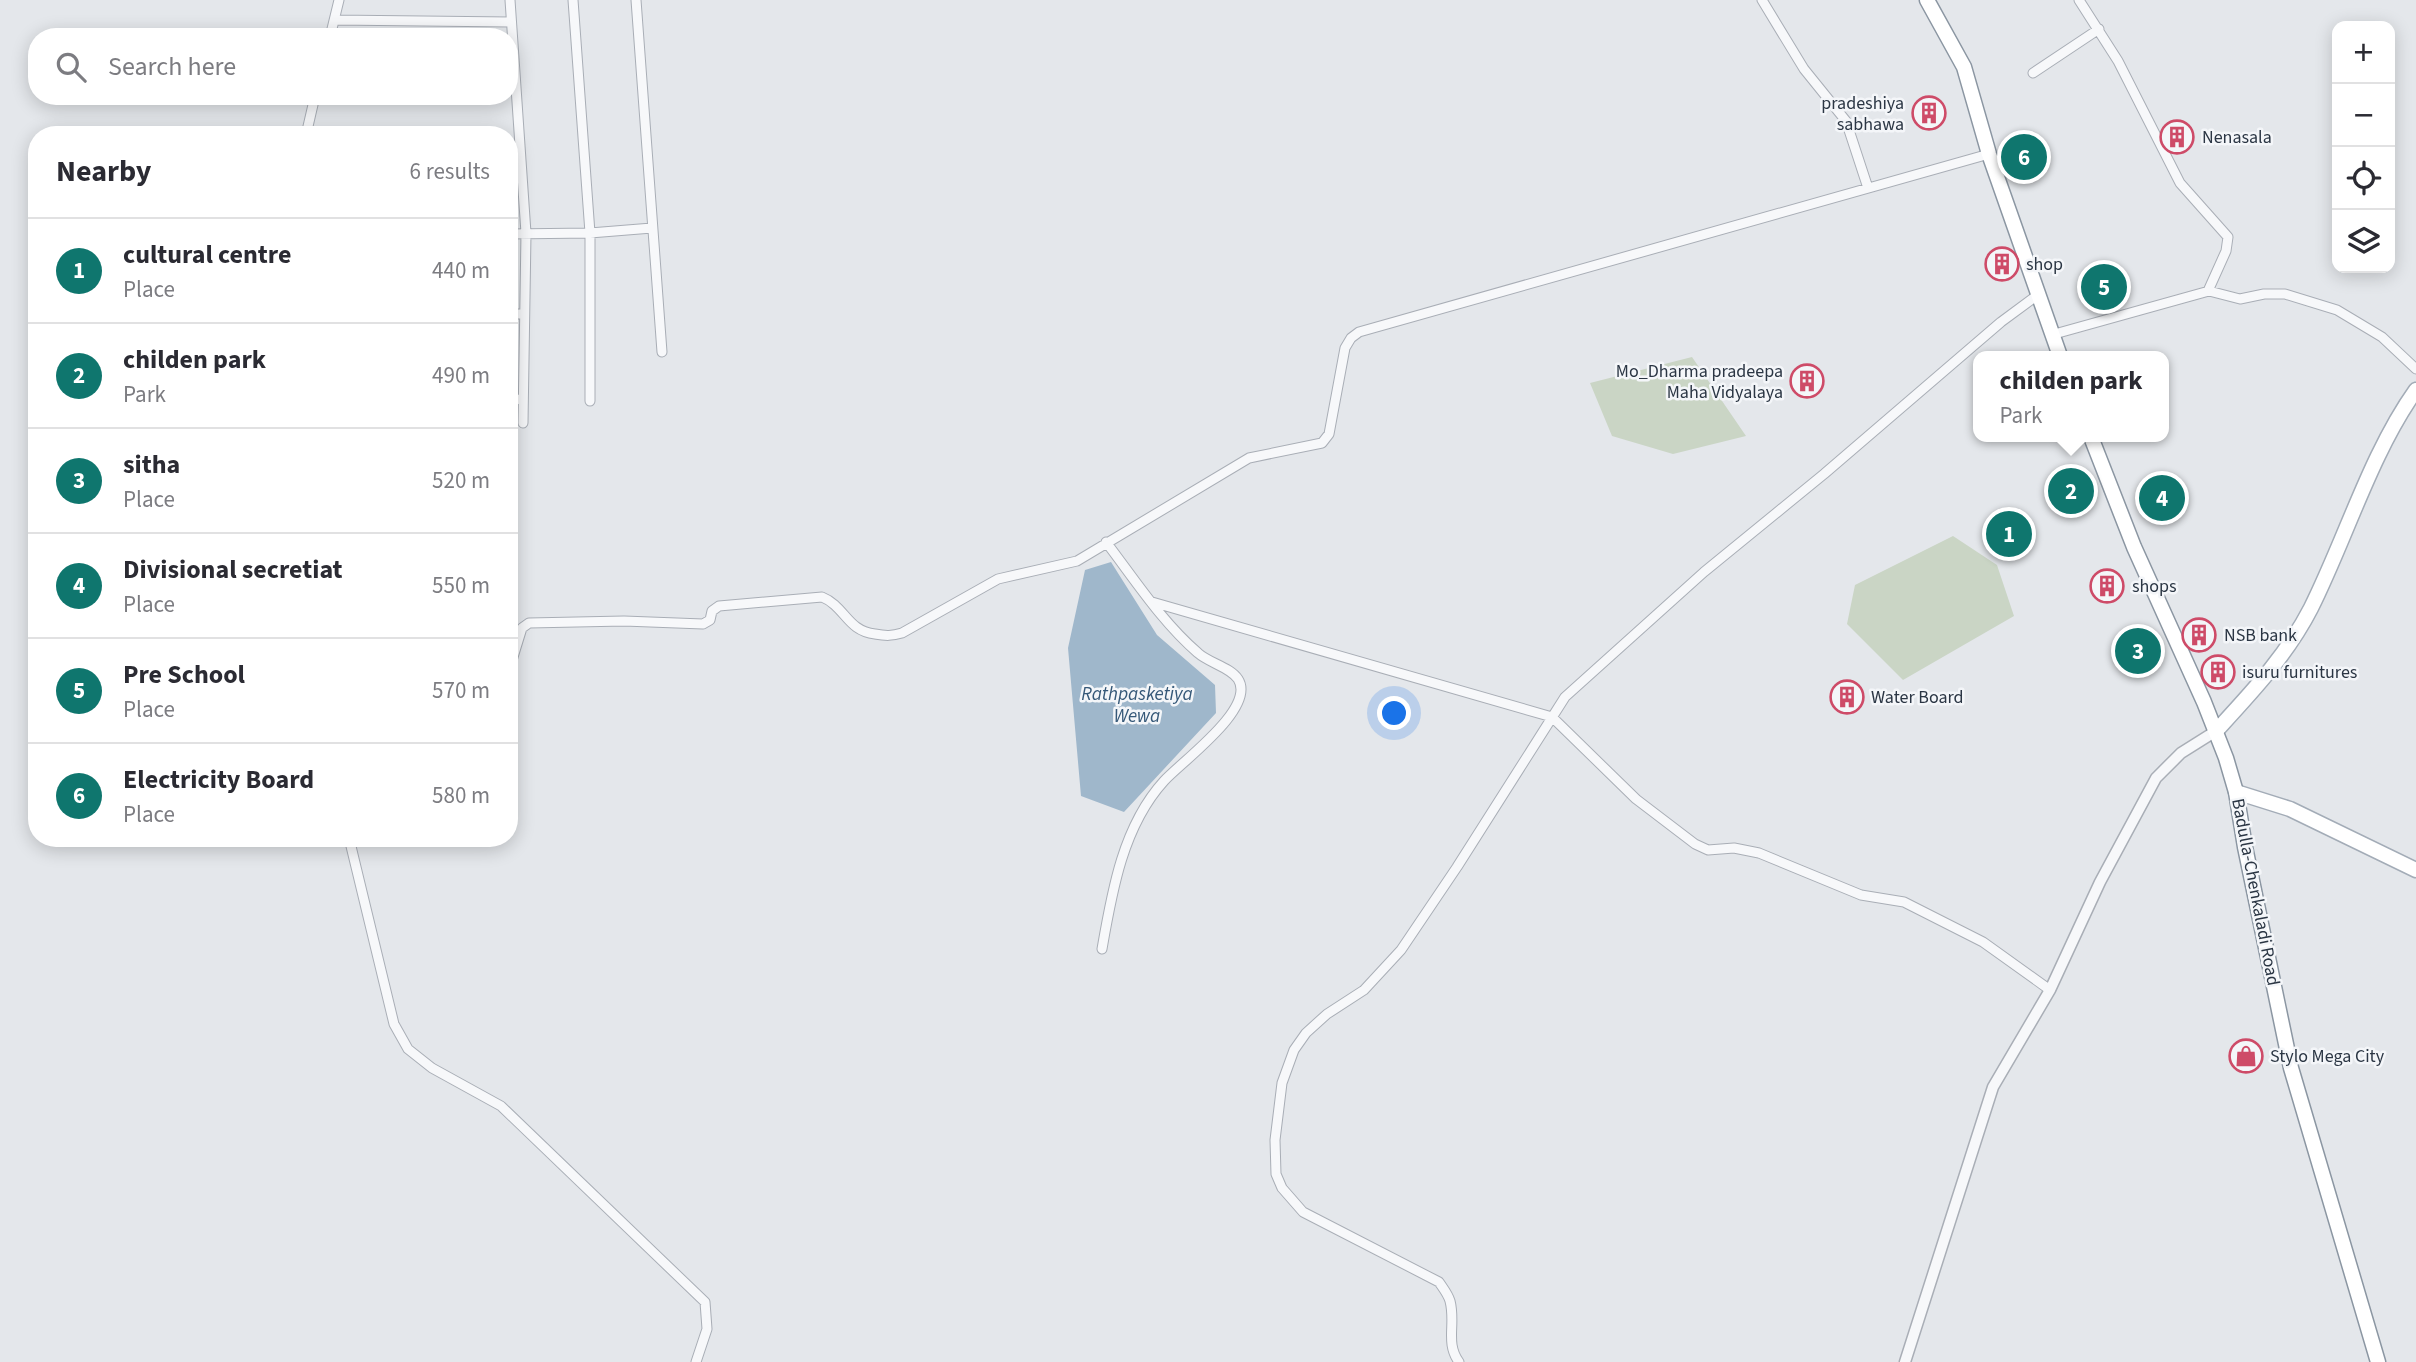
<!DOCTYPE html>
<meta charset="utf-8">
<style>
:root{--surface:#fff;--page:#f7f7f7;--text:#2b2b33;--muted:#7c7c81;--line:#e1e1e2;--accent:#0f766e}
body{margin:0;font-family:"Source Sans 3",sans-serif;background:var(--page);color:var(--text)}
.controls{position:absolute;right:21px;top:21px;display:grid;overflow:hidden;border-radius:14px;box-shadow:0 4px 18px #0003}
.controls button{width:63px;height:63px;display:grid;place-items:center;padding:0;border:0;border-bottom:2px solid var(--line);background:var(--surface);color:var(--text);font:35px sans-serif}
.you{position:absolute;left:1395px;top:714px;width:24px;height:24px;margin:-18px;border:5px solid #fff;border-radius:50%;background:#1a73e8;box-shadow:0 0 0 10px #1a73e833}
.badge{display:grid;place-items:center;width:46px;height:46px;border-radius:50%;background:var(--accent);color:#fff;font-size:23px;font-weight:700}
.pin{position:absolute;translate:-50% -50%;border:4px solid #fff;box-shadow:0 2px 7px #0006}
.popup{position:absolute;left:1973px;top:351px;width:196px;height:91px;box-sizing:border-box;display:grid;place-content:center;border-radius:14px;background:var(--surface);filter:drop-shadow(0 2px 5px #0005);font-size:23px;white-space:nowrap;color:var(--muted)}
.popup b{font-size:26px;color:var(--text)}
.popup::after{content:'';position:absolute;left:50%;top:100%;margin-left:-14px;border:14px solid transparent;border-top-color:var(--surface)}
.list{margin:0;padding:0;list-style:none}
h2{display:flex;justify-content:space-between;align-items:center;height:91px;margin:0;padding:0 28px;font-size:30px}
h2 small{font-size:23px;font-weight:400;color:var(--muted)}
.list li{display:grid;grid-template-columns:46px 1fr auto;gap:21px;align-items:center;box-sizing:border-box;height:105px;padding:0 28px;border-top:2px solid var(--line)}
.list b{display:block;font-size:26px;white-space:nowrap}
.list p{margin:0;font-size:23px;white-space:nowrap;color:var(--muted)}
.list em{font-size:23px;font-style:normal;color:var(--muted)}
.icon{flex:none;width:38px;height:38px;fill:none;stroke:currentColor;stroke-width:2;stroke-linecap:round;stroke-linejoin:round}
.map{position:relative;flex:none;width:2416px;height:1362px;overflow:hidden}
.search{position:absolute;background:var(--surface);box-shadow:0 4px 18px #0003;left:28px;top:28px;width:490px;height:77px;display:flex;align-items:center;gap:18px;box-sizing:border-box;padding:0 24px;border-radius:28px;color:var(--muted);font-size:26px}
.panel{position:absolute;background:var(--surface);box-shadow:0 4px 18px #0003;left:28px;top:126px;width:490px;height:721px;border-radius:28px}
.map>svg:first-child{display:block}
</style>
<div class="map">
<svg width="2416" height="1362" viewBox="0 0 2416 1362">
<rect width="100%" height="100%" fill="#e4e7eb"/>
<path fill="#cad5c5" d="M1692,357L1746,436L1673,454L1612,436L1590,383Z
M2070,470L2088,505L2071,514L2054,477Z
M1953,536L1997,565L2014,616L1903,680L1847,624L1855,585Z"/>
<path fill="#9fb7cb" d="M1111,562L1157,635L1215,685L1216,713L1124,812L1081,796L1068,648L1085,570Z"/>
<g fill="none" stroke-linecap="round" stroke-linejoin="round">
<defs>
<path id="minor" d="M510,0L526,233L523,423
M573,0L590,233V401
M636,0L662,352
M1762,0L1804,69L1846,121L1868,188
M2079,0L2118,61L2180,183L2228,237L2226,251L2208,291
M335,20L511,22
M330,37L339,0
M2033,73L2099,29
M306,135L315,96
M509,234L590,233L652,228
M509,314H524
M2051,335L2209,291L2240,299L2264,294H2285L2337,310L2382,337L2416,369
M509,398L523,400
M1152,602L1552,717L1636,799L1695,844L1708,850L1734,848L1759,853L1861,895L1904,902L1983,942L2050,990
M509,670L522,628L529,623L624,621L703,624L710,620L712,611L719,606L822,597C845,606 847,631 875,634C886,636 892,636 902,633L998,579L1077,561L1249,458L1322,443L1329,434L1345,348L1351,338L1359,332L1989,154
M349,838L394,1024L408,1049L432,1068L501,1106L705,1302L707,1329L696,1362
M1102,949C1112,891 1123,826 1164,781C1181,762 1257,708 1238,679C1230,667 1209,663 1198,653C1162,622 1135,580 1106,542
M1459,1362C1445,1343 1456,1324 1450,1301C1448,1294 1443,1288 1439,1282L1303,1212L1282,1188L1276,1174L1275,1140L1282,1083L1294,1050L1306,1033L1327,1014L1364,990L1401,950L1457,867L1565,697L1704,572L1824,474L2001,322L2039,294"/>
<path id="tertiary" d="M1905,1362L1993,1087L2050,990L2100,882L2156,778L2181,753L2216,731"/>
<path id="primary" d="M2216,731C2251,693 2287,655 2311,608C2346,538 2371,453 2416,390
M2236,792L2290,809L2416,870"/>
<path id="trunk" d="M1927,0L1964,67L1989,154L2060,356
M2091,437L2134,547L2204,702L2226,758L2236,792L2245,847L2291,1068L2378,1362"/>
</defs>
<use href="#minor" stroke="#a9aeb6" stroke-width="11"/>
<use href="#tertiary" stroke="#a9aeb6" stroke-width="13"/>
<use href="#primary" stroke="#a3acb7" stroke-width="17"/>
<use href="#trunk" stroke="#8b96a2" stroke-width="17"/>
<use href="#minor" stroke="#f7f8fa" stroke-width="9"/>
<use href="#tertiary" stroke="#f7f8fa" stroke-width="10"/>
<use href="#primary" stroke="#fff" stroke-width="14"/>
<use href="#trunk" stroke="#fff" stroke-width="14"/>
</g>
<defs>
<symbol id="building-ring" viewBox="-11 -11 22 22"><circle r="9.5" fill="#f4f6f9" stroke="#ce4b68" stroke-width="1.5"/><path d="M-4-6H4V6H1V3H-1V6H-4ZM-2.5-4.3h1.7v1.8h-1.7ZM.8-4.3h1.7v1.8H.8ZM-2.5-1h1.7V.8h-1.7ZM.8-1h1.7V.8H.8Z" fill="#ce4b68"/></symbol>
<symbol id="shop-ring" viewBox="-11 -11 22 22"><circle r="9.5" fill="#f4f6f9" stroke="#ce4b68" stroke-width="1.5"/><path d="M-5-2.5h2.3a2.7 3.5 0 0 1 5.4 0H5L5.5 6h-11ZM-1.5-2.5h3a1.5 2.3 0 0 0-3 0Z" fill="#ce4b68"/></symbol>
</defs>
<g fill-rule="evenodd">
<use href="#building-ring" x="1910" y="94" width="38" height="38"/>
<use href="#building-ring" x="2158" y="118" width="38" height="38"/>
<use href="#building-ring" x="1983" y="245" width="38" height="38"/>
<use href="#building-ring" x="1788" y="362" width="38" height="38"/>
<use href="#building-ring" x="2088" y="567" width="38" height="38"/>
<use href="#building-ring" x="2180" y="616" width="38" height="38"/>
<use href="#building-ring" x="2199" y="653" width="38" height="38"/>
<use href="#building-ring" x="1828" y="678" width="38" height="38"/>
<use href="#shop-ring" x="2227" y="1037" width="38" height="38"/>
</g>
<g text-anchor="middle" stroke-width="5" stroke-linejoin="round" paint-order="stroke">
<g font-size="18" fill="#2b3644" stroke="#f4f6f9" text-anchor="start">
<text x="1904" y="109" text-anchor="end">pradeshiya<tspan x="1904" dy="21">sabhawa</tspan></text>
<text x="2202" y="143">Nenasala</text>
<text x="2026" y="270">shop</text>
<text x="1783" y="377" text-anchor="end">Mo_Dharma pradeepa<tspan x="1783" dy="21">Maha Vidyalaya</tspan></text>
<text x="2132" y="592">shops</text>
<text x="2224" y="641">NSB bank</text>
<text x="2242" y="678">isuru furnitures</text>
<text x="1871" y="703">Water Board</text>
<text x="2270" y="1062">Stylo Mega City</text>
</g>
<g font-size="18" fill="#2b3644" stroke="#f4f6f9">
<text transform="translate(2256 892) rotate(79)" y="6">Badulla-Chenkaladi Road</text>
</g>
<g font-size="19" font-style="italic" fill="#355878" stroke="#f4f6f9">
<text x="1137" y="700">Rathpasketiya<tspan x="1137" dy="22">Wewa</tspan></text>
</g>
</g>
</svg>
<div class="controls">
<button>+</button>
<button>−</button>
<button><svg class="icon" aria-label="locate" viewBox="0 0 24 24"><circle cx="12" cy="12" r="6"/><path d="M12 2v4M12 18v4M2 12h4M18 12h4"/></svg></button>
<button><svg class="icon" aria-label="layers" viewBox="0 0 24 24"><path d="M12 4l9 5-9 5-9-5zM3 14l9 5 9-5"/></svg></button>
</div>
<div class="you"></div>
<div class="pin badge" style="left:2009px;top:534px">1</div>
<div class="pin badge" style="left:2071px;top:491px">2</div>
<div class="popup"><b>childen park</b>Park</div>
<div class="pin badge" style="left:2138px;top:651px">3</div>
<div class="pin badge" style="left:2162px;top:498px">4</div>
<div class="pin badge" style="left:2104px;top:287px">5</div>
<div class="pin badge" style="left:2024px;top:157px">6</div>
<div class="search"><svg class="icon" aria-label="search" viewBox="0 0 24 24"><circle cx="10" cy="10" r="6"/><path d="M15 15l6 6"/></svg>Search here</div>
<section class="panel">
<h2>Nearby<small>6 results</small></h2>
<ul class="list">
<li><span class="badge">1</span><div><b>cultural centre</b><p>Place</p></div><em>440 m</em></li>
<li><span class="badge">2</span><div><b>childen park</b><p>Park</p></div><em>490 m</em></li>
<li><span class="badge">3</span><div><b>sitha</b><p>Place</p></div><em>520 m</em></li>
<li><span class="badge">4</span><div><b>Divisional secretiat</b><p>Place</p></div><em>550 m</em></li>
<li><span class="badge">5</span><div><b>Pre School</b><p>Place</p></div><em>570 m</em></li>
<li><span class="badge">6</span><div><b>Electricity Board</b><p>Place</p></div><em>580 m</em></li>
</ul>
</section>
</div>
